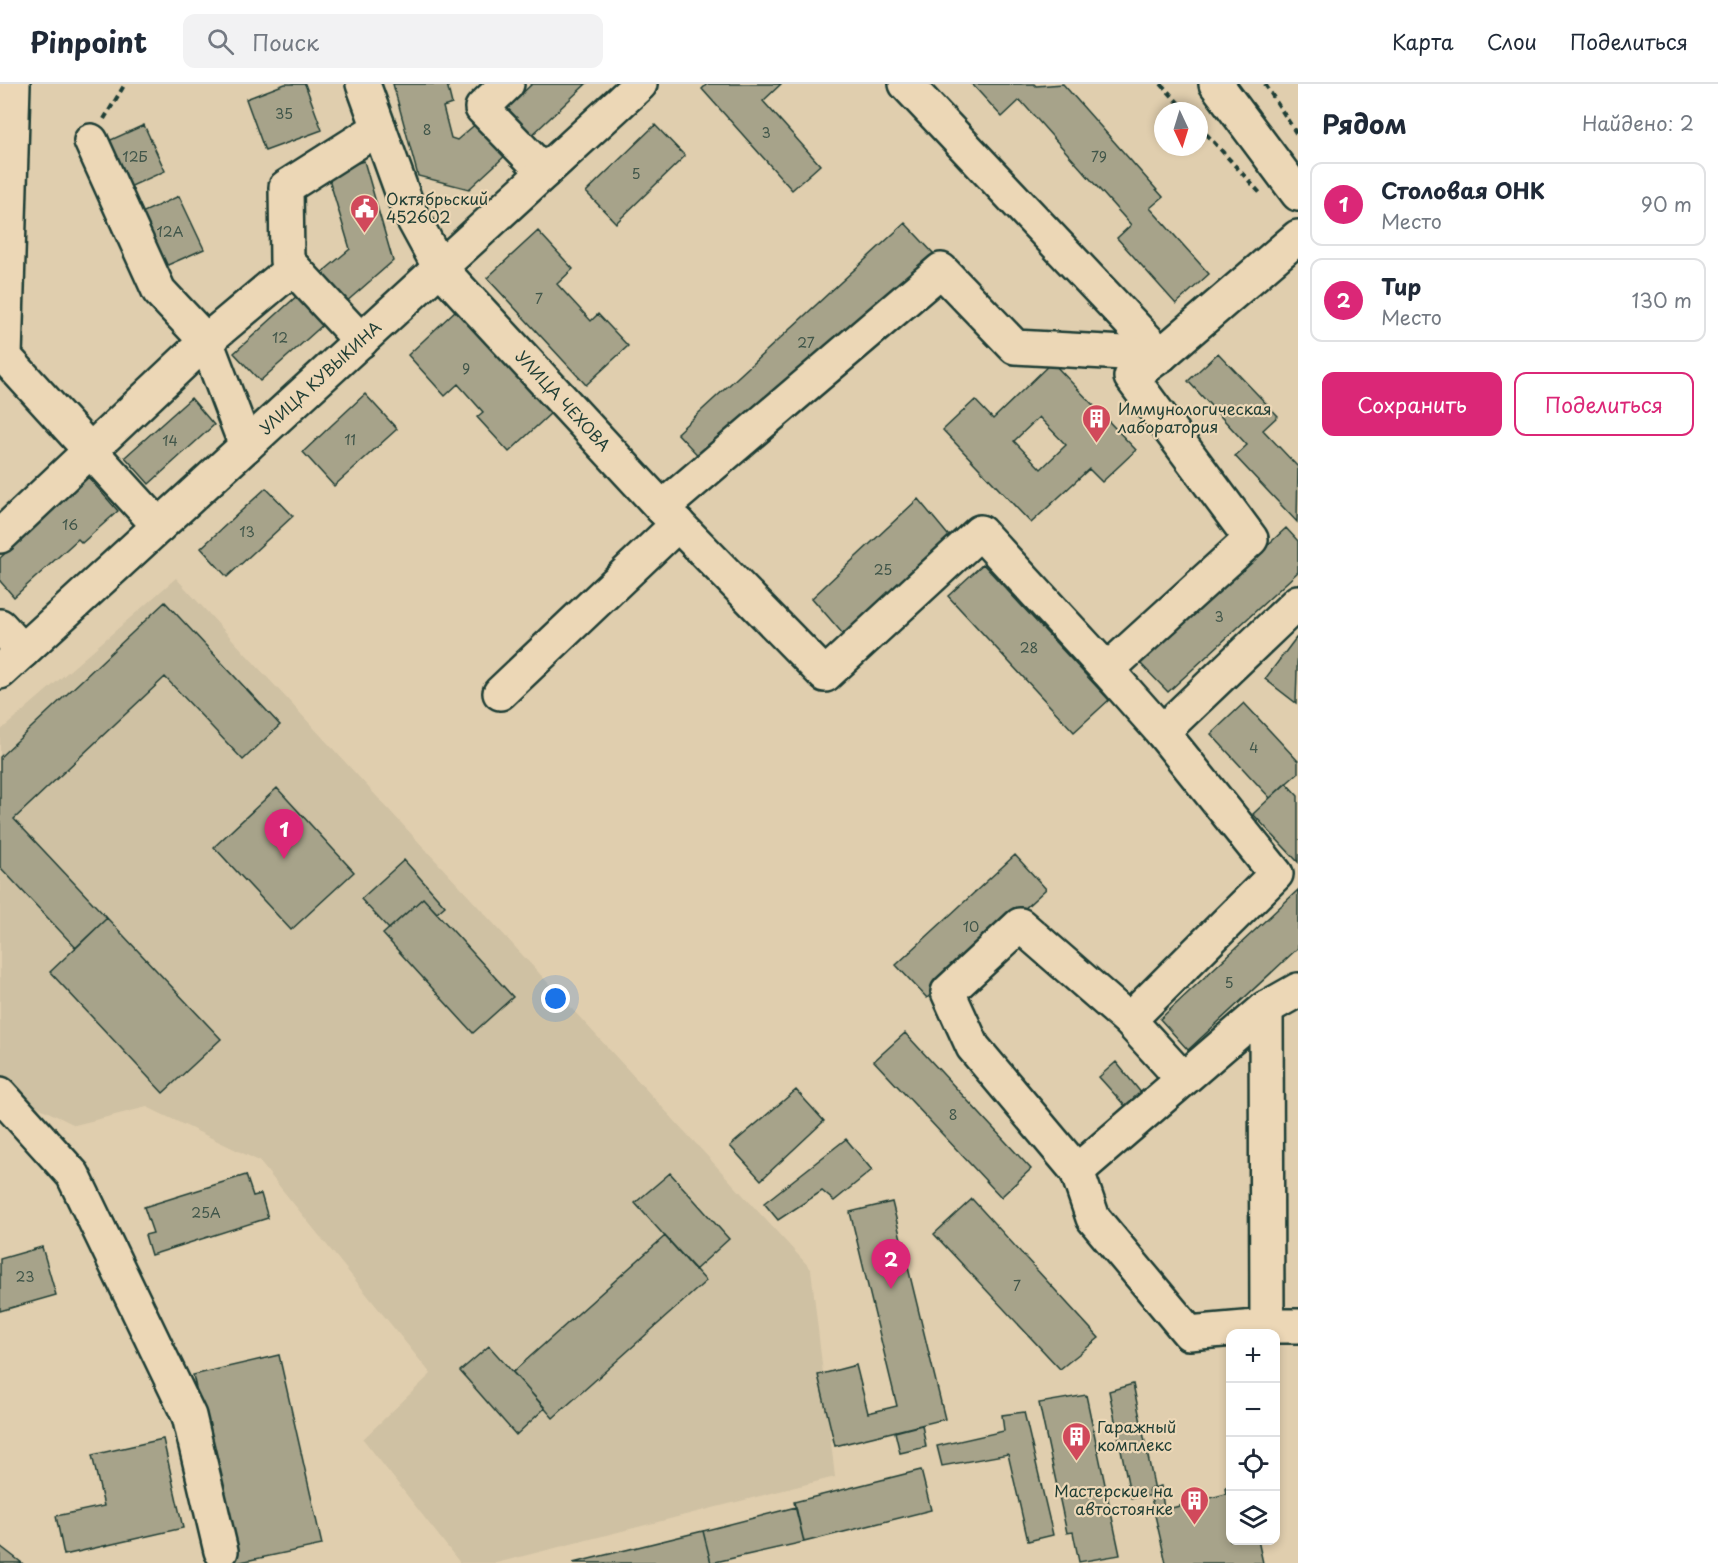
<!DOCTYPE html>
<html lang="ru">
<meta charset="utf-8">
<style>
:root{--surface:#fff;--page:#f2f2f3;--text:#1f2937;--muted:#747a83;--line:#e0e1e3;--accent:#db2777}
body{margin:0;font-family:"Playpen Sans",sans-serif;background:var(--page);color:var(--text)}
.controls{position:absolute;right:18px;bottom:18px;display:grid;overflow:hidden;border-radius:12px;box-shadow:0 3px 9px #0003}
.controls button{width:54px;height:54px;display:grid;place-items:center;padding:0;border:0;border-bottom:2px solid var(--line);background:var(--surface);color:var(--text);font:30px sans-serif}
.compass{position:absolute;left:1154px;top:18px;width:54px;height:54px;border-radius:50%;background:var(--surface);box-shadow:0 3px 9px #0003;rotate:176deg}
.you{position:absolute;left:556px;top:915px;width:21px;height:21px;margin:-15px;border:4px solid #fff;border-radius:50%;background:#1a73e8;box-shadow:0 0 0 9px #1a73e833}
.badge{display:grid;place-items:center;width:39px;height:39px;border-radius:50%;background:var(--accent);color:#fff;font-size:20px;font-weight:700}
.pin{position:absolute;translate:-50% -50px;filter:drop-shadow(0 2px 3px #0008)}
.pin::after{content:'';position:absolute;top:32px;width:21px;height:18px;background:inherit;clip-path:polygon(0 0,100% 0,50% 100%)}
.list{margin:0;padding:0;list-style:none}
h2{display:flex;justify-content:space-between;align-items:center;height:78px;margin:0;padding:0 24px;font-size:26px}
h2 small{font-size:20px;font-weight:400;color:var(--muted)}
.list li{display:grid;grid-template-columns:39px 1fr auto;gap:18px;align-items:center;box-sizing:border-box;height:84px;margin:0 12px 12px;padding:0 12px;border:2px solid var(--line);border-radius:12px}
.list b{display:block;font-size:22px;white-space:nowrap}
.list p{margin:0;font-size:20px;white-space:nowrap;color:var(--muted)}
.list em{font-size:20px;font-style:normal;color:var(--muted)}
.actions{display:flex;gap:12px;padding:18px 24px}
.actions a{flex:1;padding:14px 0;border:2px solid var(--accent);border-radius:12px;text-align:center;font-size:21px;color:var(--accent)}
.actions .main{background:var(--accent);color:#fff}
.icon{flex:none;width:33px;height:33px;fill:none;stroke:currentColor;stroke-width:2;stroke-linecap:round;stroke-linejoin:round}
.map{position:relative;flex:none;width:1298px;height:1479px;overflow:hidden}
header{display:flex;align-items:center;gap:36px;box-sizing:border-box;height:84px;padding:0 30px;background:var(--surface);border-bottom:2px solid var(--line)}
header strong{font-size:28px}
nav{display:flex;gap:33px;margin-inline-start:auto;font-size:21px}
.search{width:420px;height:54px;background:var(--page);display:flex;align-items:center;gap:15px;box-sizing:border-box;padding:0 21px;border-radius:12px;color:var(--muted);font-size:22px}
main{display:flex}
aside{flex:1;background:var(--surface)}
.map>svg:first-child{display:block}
</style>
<header>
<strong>Pinpoint</strong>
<div class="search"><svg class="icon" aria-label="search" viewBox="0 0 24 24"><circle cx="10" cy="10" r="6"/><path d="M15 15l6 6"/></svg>Поиск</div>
<nav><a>Карта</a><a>Слои</a><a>Поделиться</a></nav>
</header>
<main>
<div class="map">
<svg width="1298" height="1479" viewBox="0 0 1298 1479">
<rect width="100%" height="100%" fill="#e0ceae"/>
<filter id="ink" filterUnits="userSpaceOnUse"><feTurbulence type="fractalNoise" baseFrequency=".0167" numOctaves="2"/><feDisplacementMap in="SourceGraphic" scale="12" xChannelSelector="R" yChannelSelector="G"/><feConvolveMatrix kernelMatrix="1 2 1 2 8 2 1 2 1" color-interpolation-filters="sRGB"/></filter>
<g filter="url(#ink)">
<path fill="#cfc1a3" d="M176,494L811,1185L835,1393L496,1479H460L363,1355L431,1290L259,1077L147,1023L75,1041L13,1011L0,996V647Z"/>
<path fill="#a7a38a" stroke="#1f3d34" stroke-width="1.5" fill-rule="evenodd" d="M285,0H305L322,46L265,67L246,15Z
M393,0H447L452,20L443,23L451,54L457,56L478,38L507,70L469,105L418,92Z
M532,0H586L530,53L504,27Z
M707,0H781L763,17L820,81L792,106L702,5Z
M972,0H1034L1036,2L1063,0L1163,113L1150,124L1209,190L1176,220L1117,154L1131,141L1020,16L1002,33Z
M144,41L165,87L125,105L104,59Z
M655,41L685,72L616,139L586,108Z
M364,77L393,177L345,219L320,190L350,165L327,88Z
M179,112L204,165L161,184L137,131Z
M905,139L934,170L706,380L677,349Z
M538,147L573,185L557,200L591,237L598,230L628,262L586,301L487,194Z
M299,210L325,239L260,297L234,269Z
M456,226L551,329L509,368L477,333L483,328L458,300L445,312L408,271Z
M1218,269L1278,332L1263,346L1298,383L1297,438L1235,372L1247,361L1188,297Z
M1052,278L1136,366L1102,398L1089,385L1031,439L943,346L975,316L993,335ZM1039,333L1066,361L1041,385L1014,357Z
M365,310L397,345L334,402L303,368Z
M191,314L214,341L149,400L125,373Z
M88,393L118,427L82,459L78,455L14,513L0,497V474Z
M266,404L293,432L227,493L201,464Z
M918,415L953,457L849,557L812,514Z
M1286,444L1298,457V488L1168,608L1140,579Z
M983,480L1109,616L1074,648L948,512Z
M165,518L280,641L243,676L165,593L14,735L107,834L76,864L0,783V673Z
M1296,554L1298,556L1296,619L1265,595Z
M1244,619L1298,677V689L1270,714L1211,650Z
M1286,699L1298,712V778L1253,730Z
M277,704L354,788L291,846L214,763Z
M1015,771L1046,805L927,914L896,881Z
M404,776L445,822L437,829L423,814L389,845L361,815Z
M1298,806V864L1188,966L1160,935Z
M423,814L513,913L473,949L383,850Z
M107,834L221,955L163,1009L50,888Z
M905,949L1031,1085L1001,1113L874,977Z
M1116,978L1142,1010L1126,1023L1099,993Z
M796,1006L824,1037L761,1096L730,1062Z
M846,1055L872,1086L834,1117L822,1107L778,1136L764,1119Z
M670,1089L729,1155L695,1186L635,1119Z
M246,1091L253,1112L261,1110L268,1134L151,1171L145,1151L153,1149L144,1123Z
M972,1115L1099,1254L1060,1285L934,1150Z
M892,1118L945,1335L835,1362L818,1291L856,1281L868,1329L897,1322L850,1128Z
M665,1152L706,1197L553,1334L513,1288Z
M42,1163L56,1211L0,1227V1175Z
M489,1262L545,1324L516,1351L460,1287Z
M279,1271L322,1461L236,1479L193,1291Z
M1133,1300L1156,1411L1131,1414L1109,1307Z
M1086,1311L1120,1471L1079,1478L1073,1448L1067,1449L1039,1319Z
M1024,1328L1053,1451L1028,1457L1008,1370L942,1382L937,1362L1004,1347L1002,1331Z
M922,1341L926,1363L900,1369L895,1348Z
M163,1355L183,1444L64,1471L56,1432L104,1422L92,1371Z
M921,1386L931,1426L804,1458L794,1418Z
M1161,1402L1164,1426L1226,1410L1225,1404L1230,1403V1456H1258L1263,1479H1166L1149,1405Z
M796,1423L804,1458L711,1479L703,1447Z
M703,1447L711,1479H573Z
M0,1462L22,1479H0Z"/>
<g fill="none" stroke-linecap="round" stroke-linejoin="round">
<defs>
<g id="minor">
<path d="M13,0L5,273L159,442"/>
<path id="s1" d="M363,0L409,127L440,184L662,424L825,591L980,448L1107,586"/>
<path d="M507,0L482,24L544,88"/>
<path d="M906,0L1161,271"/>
<path d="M91,57L159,207L206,257L246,362"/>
<path d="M361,257L287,177L286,103L379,44"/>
<path d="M662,424L941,186L1015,263L1161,271"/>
<path d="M0,452L206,257L293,184"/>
<path d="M0,542L23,567"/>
<path id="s2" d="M0,588L640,0"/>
<path d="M500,609L678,440"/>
<path d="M1162,648L1107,586L1251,455L1131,293L1161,271L1298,153"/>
<path d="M1298,906L1266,924L1077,1087L1093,1134L1189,1249L1267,1242H1298"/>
<path d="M1266,924L1267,1242"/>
<path d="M1183,995L1129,936L1276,790L1162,648L1298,518"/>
<path d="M0,1010L73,1091L189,1332L221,1467"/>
<path d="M1077,1087L973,963L948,908L1020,841L1129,936"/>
</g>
<path id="major" d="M1216,0L1298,110"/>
</defs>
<use href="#minor" stroke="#1f3d34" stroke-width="38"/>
<use href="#major" stroke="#1f3d34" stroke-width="38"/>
<path stroke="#1f3d34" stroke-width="4" stroke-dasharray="6 4.5" stroke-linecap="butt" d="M1161,0L1186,27
M1265,0L1298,52
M104,35L125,0
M1199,42L1261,110"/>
<use href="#minor" stroke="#ecd7b6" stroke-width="33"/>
<use href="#major" stroke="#ecd7b6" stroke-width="33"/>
</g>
</g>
<defs>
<symbol id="civic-pin" viewBox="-11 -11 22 30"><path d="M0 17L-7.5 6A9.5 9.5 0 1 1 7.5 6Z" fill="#d1495b" stroke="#ecd7b6"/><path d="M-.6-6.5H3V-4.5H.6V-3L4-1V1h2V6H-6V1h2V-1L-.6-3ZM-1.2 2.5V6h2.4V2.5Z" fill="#fff"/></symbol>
<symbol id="building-pin" viewBox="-11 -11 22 30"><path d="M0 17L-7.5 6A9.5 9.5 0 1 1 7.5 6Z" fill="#d1495b" stroke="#ecd7b6"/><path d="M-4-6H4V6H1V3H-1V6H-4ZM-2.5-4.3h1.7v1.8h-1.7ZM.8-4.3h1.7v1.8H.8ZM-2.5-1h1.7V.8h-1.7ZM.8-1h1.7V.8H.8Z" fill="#fff"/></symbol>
</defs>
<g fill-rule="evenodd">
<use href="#civic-pin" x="348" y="108" width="33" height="45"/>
<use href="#building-pin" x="1080" y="318" width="33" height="45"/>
<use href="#building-pin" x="1060" y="1336" width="33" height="45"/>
<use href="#building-pin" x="1178" y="1400" width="33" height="45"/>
</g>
<g text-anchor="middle" stroke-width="4.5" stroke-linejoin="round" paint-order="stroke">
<g font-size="14" fill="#41564a">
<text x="284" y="35">35</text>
<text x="427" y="51">8</text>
<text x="766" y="54">3</text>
<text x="135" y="78">12Б</text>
<text x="1099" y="78">79</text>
<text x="636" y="95">5</text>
<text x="170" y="153">12А</text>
<text x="539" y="220">7</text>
<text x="280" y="259">12</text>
<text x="806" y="264">27</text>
<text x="466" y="290">9</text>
<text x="350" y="361">11</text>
<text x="170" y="362">14</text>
<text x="70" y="446">16</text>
<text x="247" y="453">13</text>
<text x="883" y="491">25</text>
<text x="1219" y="538">3</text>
<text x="1029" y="569">28</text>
<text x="1254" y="669">4</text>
<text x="971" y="848">10</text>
<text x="1229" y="904">5</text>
<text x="953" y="1036">8</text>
<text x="206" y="1134">25А</text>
<text x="25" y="1198">23</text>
<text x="1017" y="1207">7</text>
</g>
<g font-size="16" fill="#1f3d34" stroke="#ecd7b6" text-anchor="start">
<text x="386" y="121">Октябрьский<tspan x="386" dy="18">452602</tspan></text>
<text x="1118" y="331">Иммунологическая<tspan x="1118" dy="18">лаборатория</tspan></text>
<text x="1097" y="1349">Гаражный<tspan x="1097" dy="18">комплекс</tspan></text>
<text x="1173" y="1413" text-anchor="end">Мастерские на<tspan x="1173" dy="18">автостоянке</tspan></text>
</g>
<g font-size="16" fill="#1f3d34" stroke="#ecd7b6">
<text dy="6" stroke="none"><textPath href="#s2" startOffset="435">УЛИЦА КУВЫКИНА</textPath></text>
<text dy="6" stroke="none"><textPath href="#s1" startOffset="381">УЛИЦА ЧЕХОВА</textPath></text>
</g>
</g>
</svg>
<div class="controls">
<button>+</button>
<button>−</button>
<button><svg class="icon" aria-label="locate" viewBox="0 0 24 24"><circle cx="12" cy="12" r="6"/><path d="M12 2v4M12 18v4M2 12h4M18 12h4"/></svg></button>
<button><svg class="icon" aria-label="layers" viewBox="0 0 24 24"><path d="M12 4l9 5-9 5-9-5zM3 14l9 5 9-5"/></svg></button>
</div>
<svg class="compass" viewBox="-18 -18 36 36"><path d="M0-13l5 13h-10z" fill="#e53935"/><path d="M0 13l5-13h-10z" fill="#747a83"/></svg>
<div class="you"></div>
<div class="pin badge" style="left:284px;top:775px">1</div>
<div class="pin badge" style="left:891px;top:1205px">2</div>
</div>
<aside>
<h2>Рядом<small>Найдено: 2</small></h2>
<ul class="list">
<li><span class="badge">1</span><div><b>Столовая ОНК</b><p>Место</p></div><em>90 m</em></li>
<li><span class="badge">2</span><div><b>Тир</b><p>Место</p></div><em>130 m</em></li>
</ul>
<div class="actions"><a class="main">Сохранить</a><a>Поделиться</a></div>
</aside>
</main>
